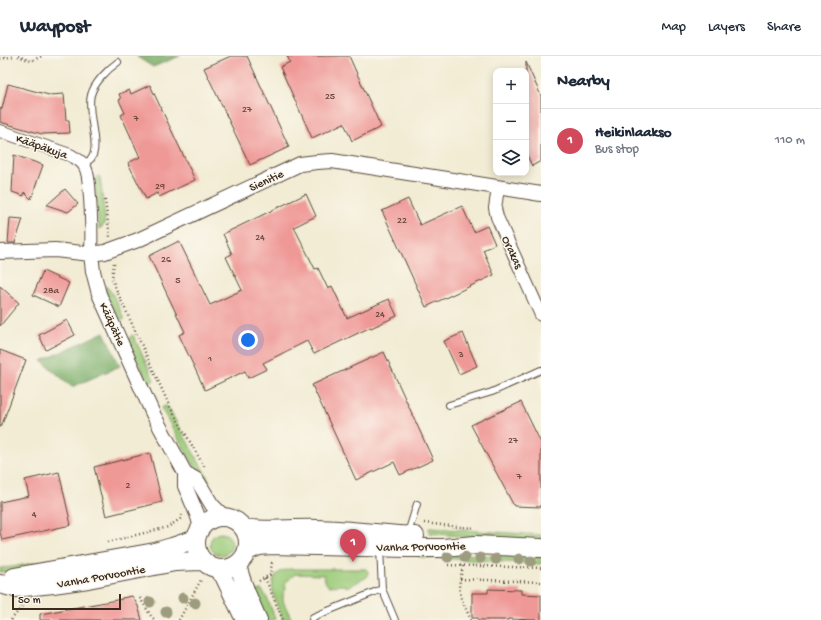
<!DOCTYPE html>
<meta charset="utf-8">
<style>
:root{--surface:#fff;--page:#f6f6f7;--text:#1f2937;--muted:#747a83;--line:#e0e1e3;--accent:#d1495b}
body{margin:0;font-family:"Gochi Hand",sans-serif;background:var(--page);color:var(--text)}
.controls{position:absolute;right:12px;top:12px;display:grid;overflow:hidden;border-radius:8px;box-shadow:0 2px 10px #0003}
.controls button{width:36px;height:36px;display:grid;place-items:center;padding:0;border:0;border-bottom:1px solid var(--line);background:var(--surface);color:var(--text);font:20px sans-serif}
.scale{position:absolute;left:12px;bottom:10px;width:109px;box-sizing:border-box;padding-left:4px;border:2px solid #3b2a1e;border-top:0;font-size:11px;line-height:14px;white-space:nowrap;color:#3b2a1e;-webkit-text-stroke:3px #fbf7ec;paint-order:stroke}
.you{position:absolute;left:248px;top:284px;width:14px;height:14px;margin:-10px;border:3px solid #fff;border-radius:50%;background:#1a73e8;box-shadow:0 0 0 6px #1a73e833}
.badge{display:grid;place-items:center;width:26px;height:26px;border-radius:50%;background:var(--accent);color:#fff;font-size:13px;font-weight:700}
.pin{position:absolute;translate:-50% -33px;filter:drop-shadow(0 1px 2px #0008)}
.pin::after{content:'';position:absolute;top:21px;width:14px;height:12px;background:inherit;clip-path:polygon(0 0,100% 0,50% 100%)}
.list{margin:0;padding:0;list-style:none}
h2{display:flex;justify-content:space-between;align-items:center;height:52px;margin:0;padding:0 16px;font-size:17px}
h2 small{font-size:13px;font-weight:400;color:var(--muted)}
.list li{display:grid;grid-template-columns:26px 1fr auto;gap:12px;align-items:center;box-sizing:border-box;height:64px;padding:0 16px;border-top:1px solid var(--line)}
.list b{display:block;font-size:15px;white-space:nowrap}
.list p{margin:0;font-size:13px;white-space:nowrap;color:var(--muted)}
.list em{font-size:13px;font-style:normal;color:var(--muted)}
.icon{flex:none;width:22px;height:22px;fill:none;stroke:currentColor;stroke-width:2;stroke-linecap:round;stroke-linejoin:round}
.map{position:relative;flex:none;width:541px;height:564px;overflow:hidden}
header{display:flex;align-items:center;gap:24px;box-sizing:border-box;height:56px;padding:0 20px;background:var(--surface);border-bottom:1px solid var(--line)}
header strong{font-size:19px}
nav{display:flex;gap:22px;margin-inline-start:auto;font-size:14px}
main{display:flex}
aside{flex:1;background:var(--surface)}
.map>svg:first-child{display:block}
</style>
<header>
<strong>Waypost</strong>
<nav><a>Map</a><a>Layers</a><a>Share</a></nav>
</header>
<main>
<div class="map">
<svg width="541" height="564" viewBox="0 0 541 564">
<rect width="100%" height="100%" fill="#fbf7ec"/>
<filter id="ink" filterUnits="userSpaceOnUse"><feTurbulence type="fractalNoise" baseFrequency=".025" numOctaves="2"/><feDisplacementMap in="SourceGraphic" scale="8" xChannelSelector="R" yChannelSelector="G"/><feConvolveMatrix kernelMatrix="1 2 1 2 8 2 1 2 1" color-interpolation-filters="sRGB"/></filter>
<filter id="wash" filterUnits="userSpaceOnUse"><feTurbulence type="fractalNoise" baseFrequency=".012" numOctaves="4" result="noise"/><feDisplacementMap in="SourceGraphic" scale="16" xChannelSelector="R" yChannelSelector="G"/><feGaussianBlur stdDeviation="0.9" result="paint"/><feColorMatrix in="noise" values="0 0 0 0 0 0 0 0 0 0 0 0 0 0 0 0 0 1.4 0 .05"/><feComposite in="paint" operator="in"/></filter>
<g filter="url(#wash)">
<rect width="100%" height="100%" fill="#f2ecd4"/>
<path fill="#9bcb7a" stroke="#6b7a4c" d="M98,120L100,121L105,162L104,169L99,173L94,123Z
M105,230C113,234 119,252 123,261L124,264H123L118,263L107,239Z
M133,279L154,324L149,329L129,287V282L131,280Z
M165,350H167L169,353L209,424V426L206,431L161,352Z
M429,472L541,479V484L468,481L429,477Z
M210 488a11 11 0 1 1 22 0a11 11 0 1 1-22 0Z
M425,497L541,501V508L420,501L418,500Z
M49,504L51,506L13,516H0V512L12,511Z
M302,513H366L368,515V520L367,521L352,529L346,531V529L328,530L325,525L324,519L295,518L285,527L286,533C283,537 283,540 283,545L292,564H283C278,549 261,521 285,514C290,512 296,513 302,513Z
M260,534H262L267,542L276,564H267L263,558L252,537Z"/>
<path fill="#7caf6a" stroke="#5c6c44" d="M139,0H180L153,11L137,1Z
M104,276L120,310L72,331L42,305Z"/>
<g id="blocks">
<path fill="#ef9997" d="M231,0H247L289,91L250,109L204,12Z
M287,0H349L381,71L352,85L344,67L312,82L280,11L290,6Z
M526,6L541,40V105L532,110L526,97Z
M8,28L49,39L64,38L66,64H69L70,77L42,78L0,66V52L2,53Z
M150,29L195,124L159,141L157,137L146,143L128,107L140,101L121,59L125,57L119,44L121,43L119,38L129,34L131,38Z
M14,99L43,109L31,143L24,136V140L12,136Z
M65,133L78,148L68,156L47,149Z
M306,138L316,160L294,171L315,213L318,212L328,233L332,230L347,262L389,243L397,260L371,272V271L314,298L307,285L263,307L267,313L248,322L245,315L205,334L179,279L185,276L149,200L179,185L210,249L242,234L226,201L232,198L223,178Z
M408,143L420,169L462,150L474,176L487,170L495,188L483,194L494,219L426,251L382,155Z
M10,162L23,163L15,187H8Z
M43,215L69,227L59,251L33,239Z
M0,230L19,247L0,270Z
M67,264L75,279L46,294L39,279Z
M463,277L477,310L459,318L444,285Z
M0,294L26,304L1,371H0Z
M384,296L433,404L400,419L394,406L356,424L312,329Z
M521,346L541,387V451L514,450L471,369Z
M150,397L162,446L106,460L94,411Z
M59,416L71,469L2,484L0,476V446L29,440L25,424Z
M488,533L521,534V538L541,539V564L508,563V564H478V562H472V537H488Z
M132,540L138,550L142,564H40V558L122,543V542Z"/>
</g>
</g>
<g filter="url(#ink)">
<use href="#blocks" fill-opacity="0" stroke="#564739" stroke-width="1"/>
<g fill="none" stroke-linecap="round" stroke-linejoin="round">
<defs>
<path id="service" d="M83,108C85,106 89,105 91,103C101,90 86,56 91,39C94,27 108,13 118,6
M449,349L492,336L541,314
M408,477L417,448
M380,492L382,533L395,564
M312,564L313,561L382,533"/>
<path id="minor" d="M0,75L70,99C75,102 80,104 83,108C88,114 88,122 89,129C91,152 92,175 91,198
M498,132L495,152L497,161L541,259"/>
<path id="tertiary" d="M0,196L55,194L91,198L105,196L138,184L300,108L317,106L332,105L541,138
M91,198L93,215L99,238L153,358L185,417V430L197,458L201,471
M185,417L197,424L212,449L224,461"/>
<path id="secondary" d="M238,508C242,528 251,546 259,564
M217,514L223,520L244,564"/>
<path id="primary" d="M196 487a26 26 0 1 1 52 0a26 26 0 1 1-52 0Z
M243,472C268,476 292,472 317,473C349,474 382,478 415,480
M247,495L259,490L271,489L408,492H443L475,489L541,492
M14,521L155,496L172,491L196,483
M0,528L15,532L53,528L88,523L175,506L202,505"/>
</defs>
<use href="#service" stroke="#564739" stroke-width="8"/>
<use href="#minor" stroke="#564739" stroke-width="14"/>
<use href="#tertiary" stroke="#564739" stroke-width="16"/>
<use href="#secondary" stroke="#564739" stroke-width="18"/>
<use href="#primary" stroke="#564739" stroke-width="20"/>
<path stroke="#564739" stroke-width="2.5" stroke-dasharray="1 3" stroke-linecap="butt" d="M18,0L31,5L42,0
M0,3L14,0
M105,144L110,181
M114,207L112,222L116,233L170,351L205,412
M424,467L459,471L475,472
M108,486L168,471L180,463L182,459
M448,509L541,512
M463,510L459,529L461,542L471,564
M265,522L283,564
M460,523L541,526
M259,525L270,519L272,507L275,506
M140,542L151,560L155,564
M11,564L25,547
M179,564L202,522"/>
<use href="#service" stroke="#fff" stroke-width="6"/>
<use href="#minor" stroke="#fff" stroke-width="12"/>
<use href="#tertiary" stroke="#fff" stroke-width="14"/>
<use href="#secondary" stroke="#fff" stroke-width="16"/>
<use href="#primary" stroke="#fff" stroke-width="18"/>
</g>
<g fill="#9d9c7f">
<circle cx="448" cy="501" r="5.5"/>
<circle cx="465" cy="501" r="5.5"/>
<circle cx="480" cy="502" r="5.5"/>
<circle cx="496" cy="503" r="5.5"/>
<circle cx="519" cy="503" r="5.5"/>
<circle cx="531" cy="505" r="5.5"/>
<circle cx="183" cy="542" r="5.5"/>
<circle cx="150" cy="546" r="5.5"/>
<circle cx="195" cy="547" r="5.5"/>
<circle cx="166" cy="556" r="5.5"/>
</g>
</g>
<g text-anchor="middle" stroke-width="3" stroke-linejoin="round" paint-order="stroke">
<g font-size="10" fill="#68463c">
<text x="330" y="43">25</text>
<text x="247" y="56">27</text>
<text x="136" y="65">7</text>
<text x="160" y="133">29</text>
<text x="402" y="167">22</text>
<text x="260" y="184">24</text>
<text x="166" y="206">26</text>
<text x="178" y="227">5</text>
<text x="51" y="237">28a</text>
<text x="380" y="261">24</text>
<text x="461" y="301">3</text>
<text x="210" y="305">1</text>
<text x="513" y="387">27</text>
<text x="519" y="423">7</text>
<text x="128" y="432">2</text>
<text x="34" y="461">4</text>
</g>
<g font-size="12" fill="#3b2a1e" stroke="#fbf7ec">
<text transform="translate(42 90) rotate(19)" y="4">Kääpäkuja</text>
<text transform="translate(266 124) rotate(-25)" y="4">Sienitie</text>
<text transform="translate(513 196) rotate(65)" y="4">Orakas</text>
<text transform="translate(113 268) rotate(65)" y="4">Kääpätie</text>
<text transform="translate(421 490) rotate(-1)" y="4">Vanha Porvoontie</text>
<text transform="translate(101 520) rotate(-10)" y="4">Vanha Porvoontie</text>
</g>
</g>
</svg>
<div class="controls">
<button>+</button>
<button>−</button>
<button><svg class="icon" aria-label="layers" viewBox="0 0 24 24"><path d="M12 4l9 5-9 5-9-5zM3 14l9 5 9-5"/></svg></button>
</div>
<div class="scale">50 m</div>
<div class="you"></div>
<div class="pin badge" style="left:353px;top:506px">1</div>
</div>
<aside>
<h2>Nearby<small></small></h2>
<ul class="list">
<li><span class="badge">1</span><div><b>Heikinlaakso</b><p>Bus stop</p></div><em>110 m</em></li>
</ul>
</aside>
</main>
